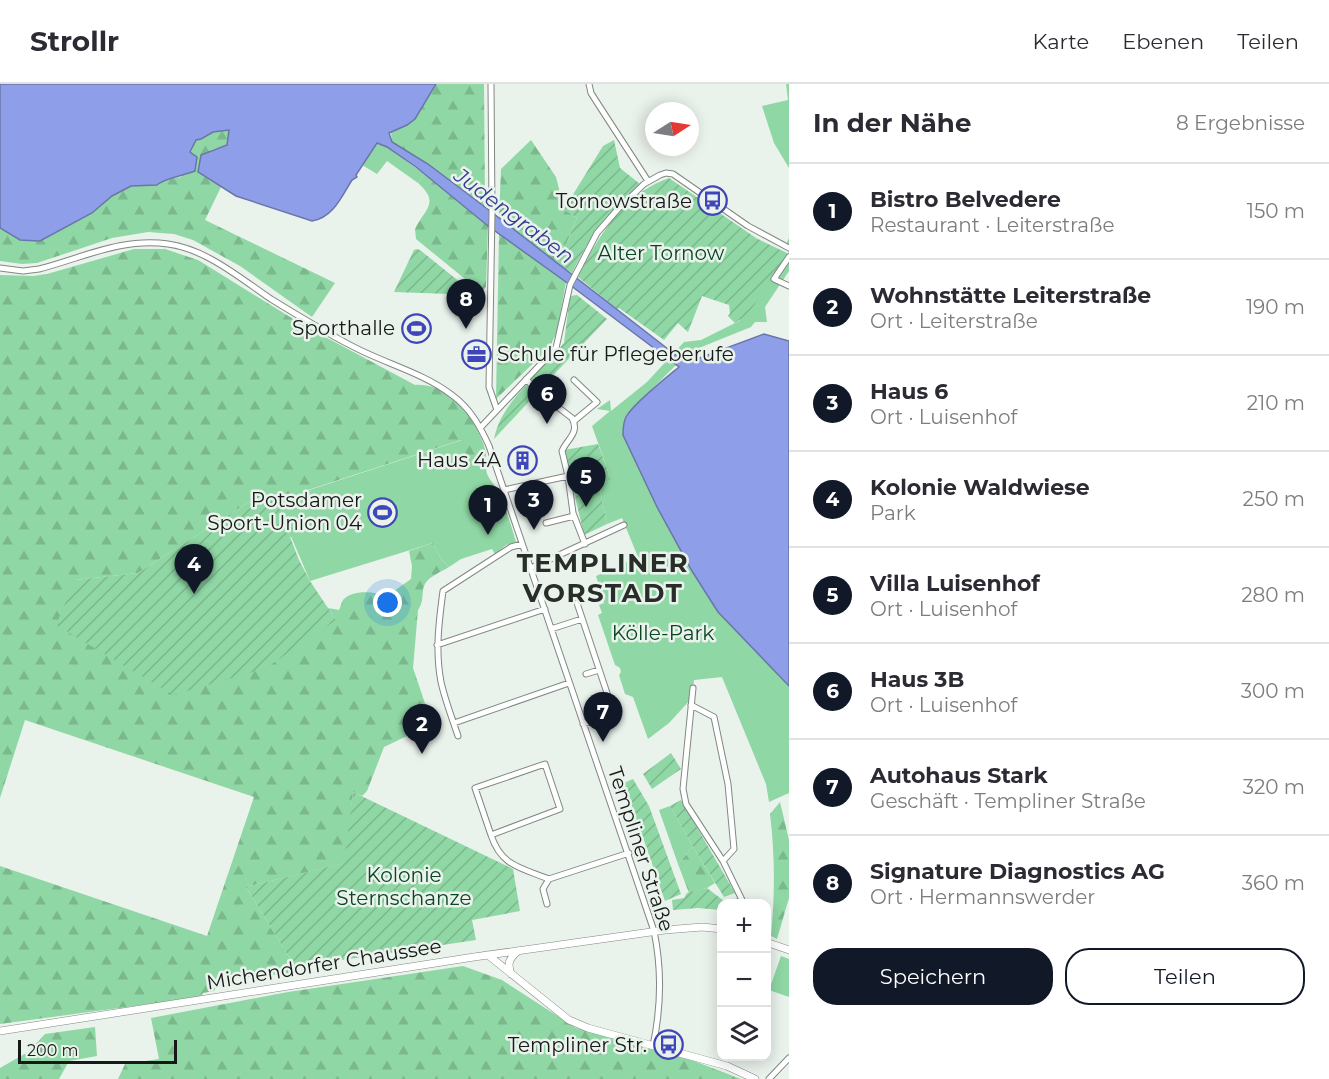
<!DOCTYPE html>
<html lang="de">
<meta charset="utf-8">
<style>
:root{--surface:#fff;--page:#f2f2f3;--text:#2b2b33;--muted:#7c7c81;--line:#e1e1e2;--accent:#111827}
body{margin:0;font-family:Montserrat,sans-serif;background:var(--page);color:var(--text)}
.controls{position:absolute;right:18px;bottom:18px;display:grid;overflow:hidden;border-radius:12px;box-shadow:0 3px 15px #0003}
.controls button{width:54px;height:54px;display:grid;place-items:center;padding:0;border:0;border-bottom:2px solid var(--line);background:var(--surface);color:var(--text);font:30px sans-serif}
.compass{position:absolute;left:645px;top:18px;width:54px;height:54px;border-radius:50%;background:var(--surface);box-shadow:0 3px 15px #0003;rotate:78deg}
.scale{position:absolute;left:18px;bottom:15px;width:159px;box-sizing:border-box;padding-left:6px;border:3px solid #161917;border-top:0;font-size:16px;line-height:21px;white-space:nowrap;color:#161917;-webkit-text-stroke:4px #eaf2ec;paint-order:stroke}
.you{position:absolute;left:388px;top:519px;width:21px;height:21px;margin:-15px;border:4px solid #fff;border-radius:50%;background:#1a73e8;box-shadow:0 0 0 9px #1a73e833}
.badge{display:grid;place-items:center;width:39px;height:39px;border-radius:50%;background:var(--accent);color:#fff;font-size:20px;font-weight:700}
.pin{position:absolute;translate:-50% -50px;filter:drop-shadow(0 2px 3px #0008)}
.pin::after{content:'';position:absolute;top:32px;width:21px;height:18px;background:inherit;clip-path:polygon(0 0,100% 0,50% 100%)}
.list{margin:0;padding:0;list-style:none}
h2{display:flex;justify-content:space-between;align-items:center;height:78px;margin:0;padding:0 24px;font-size:26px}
h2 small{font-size:20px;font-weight:400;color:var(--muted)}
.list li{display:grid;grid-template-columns:39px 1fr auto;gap:18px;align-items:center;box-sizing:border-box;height:96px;padding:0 24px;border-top:2px solid var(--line)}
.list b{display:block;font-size:22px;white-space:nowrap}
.list p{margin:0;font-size:20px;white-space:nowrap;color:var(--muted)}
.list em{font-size:20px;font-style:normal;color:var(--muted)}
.actions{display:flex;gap:12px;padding:18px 24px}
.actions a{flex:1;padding:14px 0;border:2px solid var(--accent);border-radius:24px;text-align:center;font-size:21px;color:var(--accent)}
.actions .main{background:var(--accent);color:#fff}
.icon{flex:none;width:33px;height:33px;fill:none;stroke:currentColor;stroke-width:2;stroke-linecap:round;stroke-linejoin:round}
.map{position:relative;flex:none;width:789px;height:995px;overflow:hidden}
header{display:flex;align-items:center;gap:36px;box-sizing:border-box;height:84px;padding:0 30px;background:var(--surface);border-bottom:2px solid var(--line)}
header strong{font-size:28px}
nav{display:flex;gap:33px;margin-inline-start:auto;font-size:21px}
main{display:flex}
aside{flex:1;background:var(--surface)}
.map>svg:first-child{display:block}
</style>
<header>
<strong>Strollr</strong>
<nav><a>Karte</a><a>Ebenen</a><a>Teilen</a></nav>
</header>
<main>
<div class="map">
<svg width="789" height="995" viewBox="0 0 789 995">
<defs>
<pattern id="forest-firs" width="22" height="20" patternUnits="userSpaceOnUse" patternTransform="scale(1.5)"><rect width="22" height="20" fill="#8fd7a4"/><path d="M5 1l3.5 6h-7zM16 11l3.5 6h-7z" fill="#7bb88c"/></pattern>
<pattern id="garden-furrows" width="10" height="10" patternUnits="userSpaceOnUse" patternTransform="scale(1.5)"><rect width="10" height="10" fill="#8fd7a4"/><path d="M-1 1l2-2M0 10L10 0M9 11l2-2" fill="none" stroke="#7bb88c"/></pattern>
</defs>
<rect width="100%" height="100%" fill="#eaf2ec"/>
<path fill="#8fd7a4" d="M786,0H789V84L774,59L762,22L788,16Z
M377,59L387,63L424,90L418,99L387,77L377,90L362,81Z
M789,154V187L765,223L767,238H755L751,243L689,268L627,330L623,342V351L657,423L692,487L718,528L789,602V709L769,718L766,700L722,593L694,596L692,614L669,639L648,655L633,613L625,610L619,591L621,588L620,584L615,581L598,531L602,529L599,521L604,519L596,492L638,473L622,434L607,440L599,401L611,395L592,342L610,327L597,325L610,316L611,327L647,298L684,258L701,256L739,237L789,170L787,158Z
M462,356L491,443L510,438L516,458L506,461L495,470L492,465L461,475L449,483L441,475L433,459L310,497L276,417Z
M670,722L693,763L678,780L659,726Z
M781,872L789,875V913L769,906Z"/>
<path fill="url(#forest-firs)" d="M436,0H484L485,123L428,80L392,58L391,48C413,40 425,20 436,0Z
M229,46L227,61L211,66L198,88L221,103L205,136L335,199L312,233L240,182L193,156L174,150L148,148L112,154L37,179L22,180L0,177V144L20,156L40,157L92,129L112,112L131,102L157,101L160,97L181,93L196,55H201L213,48Z
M531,56L556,93L564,125L577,134L558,180L499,134L501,85Z
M424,90L488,142L486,203L481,208L416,155L415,145C424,126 441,119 418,99Z
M499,149L566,198L557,248L549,264L496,315Z
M134,165H165L198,176L303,241L415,301C448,298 477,336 485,365C488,374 484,384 488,392C491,398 496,402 499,408C504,416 506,428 510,438L491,444L461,356L305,407L309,421L295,426L303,450L290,453L272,409L252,416L138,489L75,496L336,536L328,524L339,526C341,522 341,519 343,516C353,505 375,508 387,512L411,495L412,482L409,467L433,459L441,475L449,483C440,489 425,493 423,506C422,514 423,518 418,526L413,584L432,640L384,663L367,707L362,712L353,708L345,779L246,803L295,883L294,889L225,895L220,897L214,907L203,909L201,913L0,940V782L207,852L254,713L25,636L0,714V191L33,192L47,190Z
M780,718L789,756V814L777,855L771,852C775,811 775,771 770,730Z
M693,763L715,799L707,804L689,809L678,780Z
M463,882L502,896L576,944L694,977L741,995H118L125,980L159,975L151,934L288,908Z
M95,943L97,972L69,977L59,995H0V984L28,968L45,950Z"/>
<path fill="url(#garden-furrows)" d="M614,56L620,84L640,100C606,131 592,148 572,189L558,180L577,134L564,125L603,62Z
M669,94L756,154L789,170L748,230L735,239L728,232L730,229L729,221L702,212L688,248L678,239L664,256L619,224L617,225L578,193C598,153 623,110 669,94Z
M417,165L420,166L476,211L394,208L414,166Z
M577,211L607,235L539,306L529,297L564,259L570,212Z
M526,301L536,310L494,355C499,332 511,318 526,301Z
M598,360L611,395L599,401L607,440L584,451L564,366Z
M273,409L299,476L310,497L336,536L266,584L173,611L56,541L75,496L138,489L252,416Z
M671,669L681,685L652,705L643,690Z
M633,695L649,722L681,810L665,817L624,699Z
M353,708L513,785L520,827L472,836L476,856L295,883L246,803L344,779Z
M681,716L735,809L724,813L693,763L670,722Z
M707,804L724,817L739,814L741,819L722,820L721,826L698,824L673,826L672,816L684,814L687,809Z"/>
<path fill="#8e9ee8" stroke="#6a76a9" stroke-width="1.5" d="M0,0H436L415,35L407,41L389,49L392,58L428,80L485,123L686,279L764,250L789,257V602L718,528L692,487L657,423L623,351C623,344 623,339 626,333C633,320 667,293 679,283L566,198L488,142L416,83L387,63L377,59L356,91L357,93L352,96C342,112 333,134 312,137L236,112L198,88L201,71L227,61L229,46L213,48L201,55L196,56L190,68L197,73L195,87C185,91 162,95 157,101L131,102L112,112L92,129L40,157L20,156L0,144Z"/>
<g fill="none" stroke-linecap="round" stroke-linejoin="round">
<defs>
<path id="minor" d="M491,0L492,128L489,303L497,326
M589,0L591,9L598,20L648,97
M789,173L774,195L789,202
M0,184L23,187L39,185C82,174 123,153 168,160C206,165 240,194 271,215C297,231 323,247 350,261C383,279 422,288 452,311C470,324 480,342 489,362L654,847C662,885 661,924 653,962
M574,337L597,318L574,296
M481,343L556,264L570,201L597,149L618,125L644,100L660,91L666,89L673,90L748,142L789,164
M568,392L573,429L585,460
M504,406L568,392L562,367C567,355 580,349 572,334L537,307L526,295
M546,439L574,432
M531,484L624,441
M577,519L614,630L583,640
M551,545L582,535
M437,561L545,525
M586,590L599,586
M693,604L683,705L686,720L723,777L744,820
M691,621L714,633L728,700L734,765L723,777
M454,639L569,599
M458,652C452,634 445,616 441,598C435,567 439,537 443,507L511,463L522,460
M491,751L475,704L545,680L560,725L491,751C501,782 521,784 549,795L629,769
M547,820L543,805L549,795
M769,995L789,974"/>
<path id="major" d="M766,858L789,866
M488,871L569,936L588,944L727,982L755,995
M511,890C507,879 509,875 518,867
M0,947L474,873L665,846L702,843L722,845"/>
</defs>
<use href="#minor" stroke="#818882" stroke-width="7"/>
<use href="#major" stroke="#818882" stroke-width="8"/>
<use href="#minor" stroke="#fff" stroke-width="5"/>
<use href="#major" stroke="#fff" stroke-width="7"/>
</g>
<defs>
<symbol id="bus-ring" viewBox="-11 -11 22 22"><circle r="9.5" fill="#eaf2ec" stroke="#3f46ba" stroke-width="1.5"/><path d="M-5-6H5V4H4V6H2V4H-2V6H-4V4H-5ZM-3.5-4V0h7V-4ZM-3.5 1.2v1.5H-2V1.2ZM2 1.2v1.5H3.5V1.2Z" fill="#3f46ba"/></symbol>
<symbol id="stadium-ring" viewBox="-11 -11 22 22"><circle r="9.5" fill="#eaf2ec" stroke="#3f46ba" stroke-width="1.5"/><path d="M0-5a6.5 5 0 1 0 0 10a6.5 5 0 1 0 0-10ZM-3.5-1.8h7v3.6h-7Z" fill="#3f46ba"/></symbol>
<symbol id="office-ring" viewBox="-11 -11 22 22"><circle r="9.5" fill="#eaf2ec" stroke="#3f46ba" stroke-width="1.5"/><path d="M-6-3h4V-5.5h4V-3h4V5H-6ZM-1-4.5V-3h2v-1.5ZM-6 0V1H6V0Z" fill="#3f46ba"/></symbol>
<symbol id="building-ring" viewBox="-11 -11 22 22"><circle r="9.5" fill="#eaf2ec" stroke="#3f46ba" stroke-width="1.5"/><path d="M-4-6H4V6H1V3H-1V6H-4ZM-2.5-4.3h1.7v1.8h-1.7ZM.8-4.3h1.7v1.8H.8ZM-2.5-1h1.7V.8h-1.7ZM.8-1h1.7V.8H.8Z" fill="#3f46ba"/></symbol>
</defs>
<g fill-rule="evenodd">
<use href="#bus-ring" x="696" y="100" width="33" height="33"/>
<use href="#stadium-ring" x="400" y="228" width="33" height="33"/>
<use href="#office-ring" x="460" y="254" width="33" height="33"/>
<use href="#building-ring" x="506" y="360" width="33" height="33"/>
<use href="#stadium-ring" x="366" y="412" width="33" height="33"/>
<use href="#bus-ring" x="652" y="944" width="33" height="33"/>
</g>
<g text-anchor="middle" stroke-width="5" stroke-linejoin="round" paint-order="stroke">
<g font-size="20" fill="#161917" stroke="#eaf2ec" text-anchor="end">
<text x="692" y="124">Tornowstraße</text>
<text x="395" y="251">Sporthalle</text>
<text x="497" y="277" text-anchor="start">Schule für Pflegeberufe</text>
<text x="501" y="383">Haus 4A</text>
<text x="362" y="423">Potsdamer<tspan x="362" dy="23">Sport-Union 04</tspan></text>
<text x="647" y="968">Templiner Str.</text>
</g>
<g font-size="20" fill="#0a4624" stroke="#eaf2ec">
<text x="661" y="176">Alter Tornow</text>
<text x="663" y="556">Kölle-Park</text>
<text x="404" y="798">Kolonie<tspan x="404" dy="23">Sternschanze</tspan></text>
</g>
<g font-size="20" fill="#161917" stroke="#eaf2ec">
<text transform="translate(641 765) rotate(72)" y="7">Templiner Straße</text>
<text transform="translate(324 880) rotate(-9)" y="7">Michendorfer Chaussee</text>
</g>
<g font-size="21" font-style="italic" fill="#363e94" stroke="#eaf2ec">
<text transform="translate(514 132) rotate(37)" y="7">Judengraben</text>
</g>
<g font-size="26" font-weight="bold" letter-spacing="1.5" fill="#282d29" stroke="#eaf2ec">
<text x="603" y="488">TEMPLINER<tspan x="603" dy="30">VORSTADT</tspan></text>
</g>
</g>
</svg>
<div class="controls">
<button>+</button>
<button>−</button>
<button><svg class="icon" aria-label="layers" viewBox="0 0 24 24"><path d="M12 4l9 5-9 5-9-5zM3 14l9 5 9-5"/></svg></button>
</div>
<svg class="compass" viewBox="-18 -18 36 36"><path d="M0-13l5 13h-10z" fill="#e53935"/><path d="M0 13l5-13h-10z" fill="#7c7c81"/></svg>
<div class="scale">200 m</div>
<div class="you"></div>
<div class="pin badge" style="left:488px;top:451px">1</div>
<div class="pin badge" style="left:422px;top:670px">2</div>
<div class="pin badge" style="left:534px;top:446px">3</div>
<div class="pin badge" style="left:194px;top:510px">4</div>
<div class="pin badge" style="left:586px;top:423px">5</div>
<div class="pin badge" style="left:547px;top:340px">6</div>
<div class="pin badge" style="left:603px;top:658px">7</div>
<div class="pin badge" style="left:466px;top:245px">8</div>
</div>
<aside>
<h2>In der Nähe<small>8 Ergebnisse</small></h2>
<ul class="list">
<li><span class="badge">1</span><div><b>Bistro Belvedere</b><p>Restaurant · Leiterstraße</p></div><em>150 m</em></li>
<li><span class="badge">2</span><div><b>Wohnstätte Leiterstraße</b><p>Ort · Leiterstraße</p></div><em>190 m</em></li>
<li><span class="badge">3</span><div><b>Haus 6</b><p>Ort · Luisenhof</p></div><em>210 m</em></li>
<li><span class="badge">4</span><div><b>Kolonie Waldwiese</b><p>Park</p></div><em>250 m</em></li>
<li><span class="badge">5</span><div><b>Villa Luisenhof</b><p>Ort · Luisenhof</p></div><em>280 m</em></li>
<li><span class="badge">6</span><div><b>Haus 3B</b><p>Ort · Luisenhof</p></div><em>300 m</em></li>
<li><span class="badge">7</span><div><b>Autohaus Stark</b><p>Geschäft · Templiner Straße</p></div><em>320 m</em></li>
<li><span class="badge">8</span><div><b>Signature Diagnostics AG</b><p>Ort · Hermannswerder</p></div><em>360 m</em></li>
</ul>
<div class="actions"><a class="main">Speichern</a><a>Teilen</a></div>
</aside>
</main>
